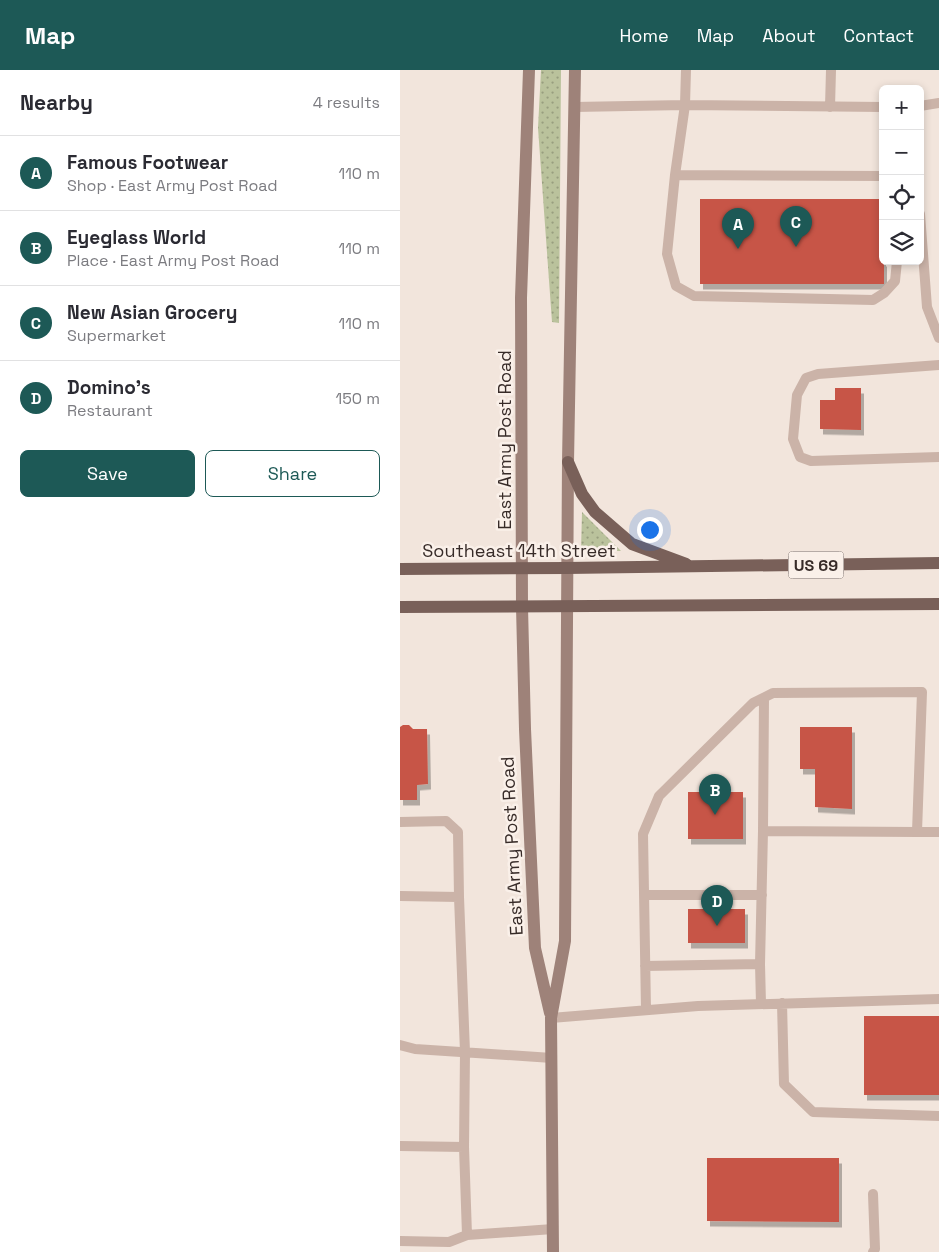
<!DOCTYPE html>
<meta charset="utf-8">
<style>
:root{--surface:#fff;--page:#f7f7f7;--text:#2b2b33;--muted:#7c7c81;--line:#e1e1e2;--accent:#1d5956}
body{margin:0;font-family:"Space Grotesk",sans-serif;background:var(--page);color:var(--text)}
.controls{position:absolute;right:15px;top:15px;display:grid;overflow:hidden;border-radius:8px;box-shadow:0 2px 8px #0003}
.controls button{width:45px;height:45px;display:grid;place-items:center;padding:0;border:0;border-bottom:1px solid var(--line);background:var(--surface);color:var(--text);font:25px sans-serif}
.you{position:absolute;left:249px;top:459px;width:18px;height:18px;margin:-12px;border:4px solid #fff;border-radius:50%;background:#1a73e8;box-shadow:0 0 0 8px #1a73e833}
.badge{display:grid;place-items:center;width:32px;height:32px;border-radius:50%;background:var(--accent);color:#fff;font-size:16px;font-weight:700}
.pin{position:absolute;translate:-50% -41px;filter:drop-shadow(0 1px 2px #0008)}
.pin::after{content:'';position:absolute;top:26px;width:18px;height:15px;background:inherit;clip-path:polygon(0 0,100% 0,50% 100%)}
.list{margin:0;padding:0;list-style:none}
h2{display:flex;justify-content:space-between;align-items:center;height:65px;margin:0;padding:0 20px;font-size:21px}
h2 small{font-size:16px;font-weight:400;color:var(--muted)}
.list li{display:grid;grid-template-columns:32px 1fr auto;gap:15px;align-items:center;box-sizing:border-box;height:75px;padding:0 20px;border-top:1px solid var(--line)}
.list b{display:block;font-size:19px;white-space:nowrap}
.list p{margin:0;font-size:16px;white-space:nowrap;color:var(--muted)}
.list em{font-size:16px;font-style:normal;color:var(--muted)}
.actions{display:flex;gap:10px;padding:15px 20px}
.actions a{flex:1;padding:11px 0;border:1px solid var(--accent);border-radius:8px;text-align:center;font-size:18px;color:var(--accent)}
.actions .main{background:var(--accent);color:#fff}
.icon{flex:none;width:28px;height:28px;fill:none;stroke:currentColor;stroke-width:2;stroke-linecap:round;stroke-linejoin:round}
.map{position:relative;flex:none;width:539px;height:1182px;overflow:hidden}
header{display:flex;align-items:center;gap:30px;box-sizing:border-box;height:70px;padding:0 25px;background:var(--accent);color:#fff}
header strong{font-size:24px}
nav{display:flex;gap:28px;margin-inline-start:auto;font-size:18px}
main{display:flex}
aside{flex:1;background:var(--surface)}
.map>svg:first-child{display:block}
</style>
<header>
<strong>Map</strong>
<nav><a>Home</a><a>Map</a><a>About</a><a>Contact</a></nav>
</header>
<main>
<aside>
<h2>Nearby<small>4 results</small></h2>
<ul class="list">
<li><span class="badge">A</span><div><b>Famous Footwear</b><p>Shop · East Army Post Road</p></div><em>110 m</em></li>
<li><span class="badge">B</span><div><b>Eyeglass World</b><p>Place · East Army Post Road</p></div><em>110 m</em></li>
<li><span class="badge">C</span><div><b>New Asian Grocery</b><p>Supermarket</p></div><em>110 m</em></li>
<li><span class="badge">D</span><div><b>Domino's</b><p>Restaurant</p></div><em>150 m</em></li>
</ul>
<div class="actions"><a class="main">Save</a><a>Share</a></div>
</aside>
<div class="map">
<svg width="539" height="1182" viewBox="0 0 539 1182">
<defs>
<pattern id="grass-dots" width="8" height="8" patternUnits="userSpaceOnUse" patternTransform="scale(1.25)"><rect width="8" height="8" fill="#bac29c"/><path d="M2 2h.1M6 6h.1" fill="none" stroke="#989e7f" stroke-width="1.8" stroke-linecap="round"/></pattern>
<filter id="shadow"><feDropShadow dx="3" dy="5.5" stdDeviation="0" flood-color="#0004"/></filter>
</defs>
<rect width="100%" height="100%" fill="#f2e5dc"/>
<path fill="url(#grass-dots)" d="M141,0H161L159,253L152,252L138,58Z
M182,442L221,481H181Z"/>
<path fill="#c75446" filter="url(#shadow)" d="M300,129H483V191H484V214H300Z
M435,318H461V360L420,359V330H435Z
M3,655H9L13,659H27L28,714L17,715V730H0V657Z
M400,657H452V739L415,737V699H400Z
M288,722H343V769H288Z
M288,839H345V873H288Z
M464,946H539V1025H464Z
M307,1088H439V1152L307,1151Z"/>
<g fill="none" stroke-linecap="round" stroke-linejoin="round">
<path stroke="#cbb3a8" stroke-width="10" d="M286,0L285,35L275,105L267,184L276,216L294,226L473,230L484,223L495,211L497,191
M520,36L539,33
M174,37L285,35L483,37
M430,37L431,0
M275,105L483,106
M520,144L527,237L539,268
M539,295L418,304L406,308L397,325L393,369L400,387L411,391L539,387
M0,752L46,751L58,762L59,827
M363,761L364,628
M244,825H362
M0,826L59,827L65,982L64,1077L67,1165L153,1159
M245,896L360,894
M382,933L384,1014L413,1042L539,1046
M361,934L360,894L363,761L517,762
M246,940L243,764L259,726L353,633L373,623L522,622L517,762H539
M151,948L298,936L539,929
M0,975L15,979L152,988
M0,1076L64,1077
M473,1124L475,1179L473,1182
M0,1171L49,1172L67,1165"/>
<path stroke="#9e8279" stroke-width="12" d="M129,0L121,228L122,537L125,659L135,878L150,943
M153,1182L151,948L165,871L168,392L175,0"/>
<path stroke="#796059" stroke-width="12" d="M168,392L182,424L195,442L232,474L286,494
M0,499L167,498L539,493
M0,537L539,534"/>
</g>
<g text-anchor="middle" stroke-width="5" stroke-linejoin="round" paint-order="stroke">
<rect fill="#faf0e9" stroke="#726662" stroke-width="1" x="388.5" y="481.5" width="55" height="27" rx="4"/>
<g font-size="16" font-weight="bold" fill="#372b28">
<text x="416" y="501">US 69</text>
</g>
<g font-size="18" fill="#372b28" stroke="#faf0e9">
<text transform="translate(105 370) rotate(-90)" y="6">East Army Post Road</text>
<text x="119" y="487">Southeast 14th Street</text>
<text transform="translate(112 776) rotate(-93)" y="6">East Army Post Road</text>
</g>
</g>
</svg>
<div class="controls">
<button>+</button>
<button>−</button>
<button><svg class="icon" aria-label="locate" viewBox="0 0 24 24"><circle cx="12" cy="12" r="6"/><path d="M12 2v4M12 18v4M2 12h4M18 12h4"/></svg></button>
<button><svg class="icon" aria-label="layers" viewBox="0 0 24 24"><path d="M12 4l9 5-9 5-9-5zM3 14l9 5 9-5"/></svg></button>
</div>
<div class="you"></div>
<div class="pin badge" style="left:338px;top:179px">A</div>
<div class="pin badge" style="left:315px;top:745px">B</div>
<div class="pin badge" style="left:396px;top:177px">C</div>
<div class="pin badge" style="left:317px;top:856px">D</div>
</div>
</main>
